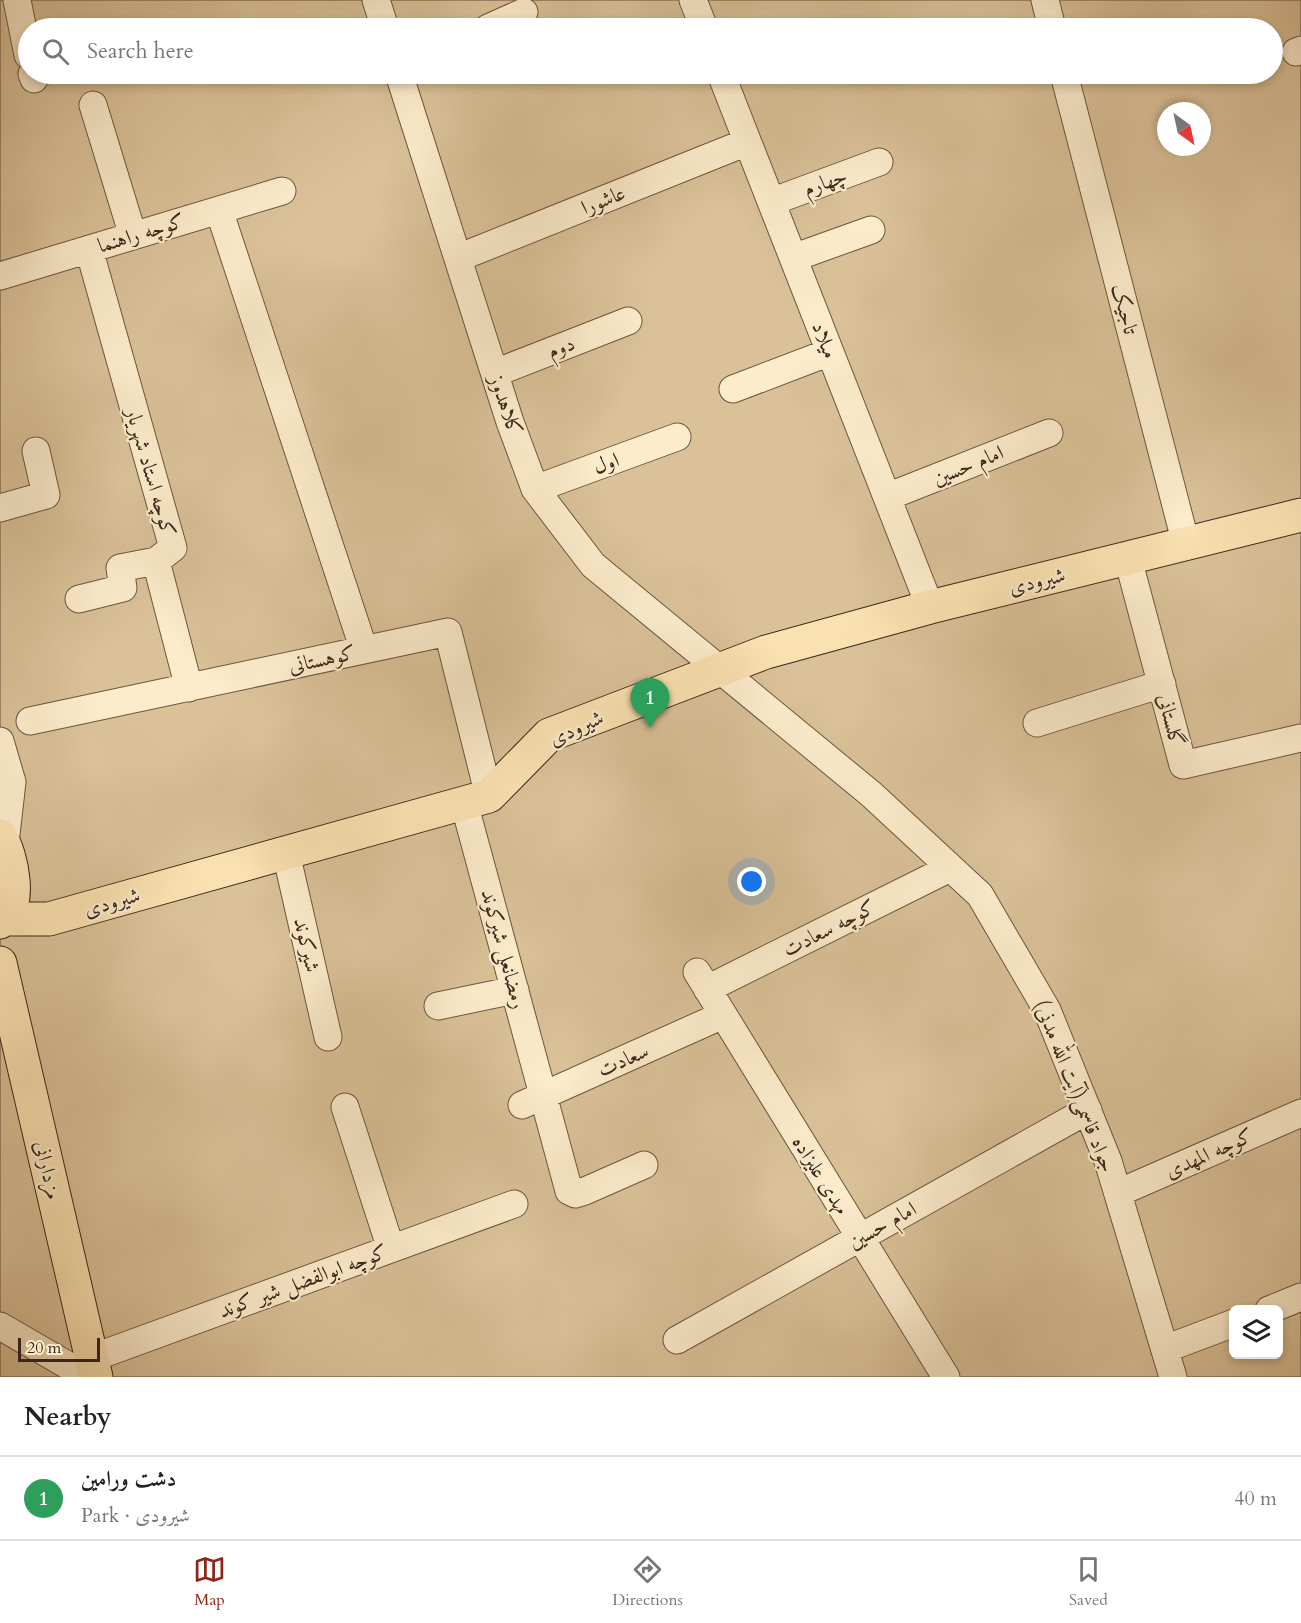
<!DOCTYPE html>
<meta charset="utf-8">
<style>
:root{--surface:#fff;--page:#f6f6f6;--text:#222;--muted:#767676;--line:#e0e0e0;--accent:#8f2418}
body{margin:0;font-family:Cardo,Amiri,serif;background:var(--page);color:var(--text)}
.controls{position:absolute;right:18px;bottom:18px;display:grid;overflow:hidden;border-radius:9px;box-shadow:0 3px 9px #0003}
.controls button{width:54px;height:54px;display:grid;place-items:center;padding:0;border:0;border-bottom:2px solid var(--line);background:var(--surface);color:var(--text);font:30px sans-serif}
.compass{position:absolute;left:1157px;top:102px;width:54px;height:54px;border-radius:50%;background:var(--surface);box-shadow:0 3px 9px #0003;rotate:147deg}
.scale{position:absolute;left:18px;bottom:15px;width:82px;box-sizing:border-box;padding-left:6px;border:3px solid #3c261b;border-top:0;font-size:16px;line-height:21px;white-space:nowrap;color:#3c261b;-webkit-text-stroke:4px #fceccc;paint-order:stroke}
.you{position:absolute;left:752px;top:882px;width:21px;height:21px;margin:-15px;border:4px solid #fff;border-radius:50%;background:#1a73e8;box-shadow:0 0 0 9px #1a73e833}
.badge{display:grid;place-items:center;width:39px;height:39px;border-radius:50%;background:var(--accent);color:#fff;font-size:20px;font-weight:700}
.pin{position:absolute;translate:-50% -50px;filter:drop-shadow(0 2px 3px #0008)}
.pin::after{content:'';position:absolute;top:32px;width:21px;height:18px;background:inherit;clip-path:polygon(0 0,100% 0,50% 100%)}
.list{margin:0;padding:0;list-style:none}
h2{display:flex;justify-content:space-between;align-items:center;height:78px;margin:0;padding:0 24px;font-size:26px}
h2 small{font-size:20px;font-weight:400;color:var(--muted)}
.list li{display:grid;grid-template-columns:39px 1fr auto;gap:18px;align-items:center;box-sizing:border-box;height:84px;padding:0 24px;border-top:2px solid var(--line)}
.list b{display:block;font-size:22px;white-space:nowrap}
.list p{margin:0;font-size:20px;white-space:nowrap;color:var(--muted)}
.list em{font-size:20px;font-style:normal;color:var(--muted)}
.icon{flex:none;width:33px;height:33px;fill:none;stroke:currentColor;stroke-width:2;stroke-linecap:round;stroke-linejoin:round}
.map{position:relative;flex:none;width:1301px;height:1377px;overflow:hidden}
.search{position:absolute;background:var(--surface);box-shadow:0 3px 9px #0003;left:18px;right:18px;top:18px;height:66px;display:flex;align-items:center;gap:15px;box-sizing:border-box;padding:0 21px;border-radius:33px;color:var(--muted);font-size:22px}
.sheet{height:162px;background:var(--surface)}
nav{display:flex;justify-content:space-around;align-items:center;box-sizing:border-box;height:84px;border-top:2px solid var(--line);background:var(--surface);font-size:16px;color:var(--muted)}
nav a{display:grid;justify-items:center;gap:3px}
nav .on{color:var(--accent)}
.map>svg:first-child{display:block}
</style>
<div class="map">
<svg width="1301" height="1377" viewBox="0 0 1301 1377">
<rect width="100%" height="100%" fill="#fae1b1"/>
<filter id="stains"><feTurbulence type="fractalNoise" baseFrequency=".00333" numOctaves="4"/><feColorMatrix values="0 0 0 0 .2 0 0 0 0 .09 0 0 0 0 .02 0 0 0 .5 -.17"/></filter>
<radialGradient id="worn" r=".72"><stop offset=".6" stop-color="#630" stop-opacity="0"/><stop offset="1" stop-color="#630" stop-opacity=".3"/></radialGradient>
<path fill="#dac198" stroke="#8b745a" stroke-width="1.5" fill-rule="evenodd" d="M0,0H1301V1377H0ZM28,28H1272V74H28ZM1166,111H1202V147H1166ZM1234,1310H1278V1354H1234Z"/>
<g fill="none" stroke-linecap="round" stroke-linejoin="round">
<defs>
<path id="minor" d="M17,0L28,55
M376,0L385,28
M693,0L704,28
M1045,0L1052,28
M488,28L524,12
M1296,52L1301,50
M32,74L34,79
M399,74L510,422L535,489L593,565L871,794L980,895L1047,1010L1108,1161L1173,1377
M721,74L930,607
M1064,74L1186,544
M93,105L133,236
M771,202L879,162
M219,210L364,650
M458,258L747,142
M793,258L871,230
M0,276L282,191
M495,373L628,321
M733,389L830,352
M535,489L677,437
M887,497L1049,433
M0,508L46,495L36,451
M1128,559L1183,765L1301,738
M156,561L189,688
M79,599L123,588L120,568L156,561L173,548L89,249
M30,721L448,632L489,796
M1037,723L1162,684
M0,741L12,782L5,843
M464,803L569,1191L575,1194L585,1191L644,1165
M286,853L328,1037
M697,972L946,1377
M707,989L950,868
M438,1006L515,990
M522,1105L723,1015
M345,1107L391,1249
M1118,1193L1301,1113
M1269,1310L1301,1297
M0,1326L88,1377
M677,1340L1088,1110
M1165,1349L1234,1323
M92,1358L514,1204"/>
<path id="major" d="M0,836C12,855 23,908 0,922
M5,919H49L489,796L549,735L766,652L930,607L1301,515
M0,963L96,1377"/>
</defs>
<use href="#minor" stroke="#6c5540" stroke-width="29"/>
<use href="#major" stroke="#3c261b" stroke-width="35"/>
<use href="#minor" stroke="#fceccc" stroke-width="27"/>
<use href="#major" stroke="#fae1b1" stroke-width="33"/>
</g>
<g text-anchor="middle" stroke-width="4.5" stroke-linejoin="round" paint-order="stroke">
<g font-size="21" fill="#3c261b" stroke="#fceccc">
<text transform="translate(825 182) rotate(-20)" y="7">چهارم</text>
<text transform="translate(603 200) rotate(-22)" y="7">عاشورا</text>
<text transform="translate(141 233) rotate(-17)" y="7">کوچه راهنما</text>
<text transform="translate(1125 309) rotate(75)" y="7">تاجیک</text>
<text transform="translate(825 340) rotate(69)" y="7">میلاد</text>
<text transform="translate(561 347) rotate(-21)" y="7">دوم</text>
<text transform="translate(506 405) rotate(71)" y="7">کلاهدوز</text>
<text transform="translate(606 463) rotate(-20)" y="7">اول</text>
<text transform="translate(968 465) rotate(-22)" y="7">امام حسین</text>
<text transform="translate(151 472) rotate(74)" y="7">کوچه استاد شهریار</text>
<text transform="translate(1037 581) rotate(-14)" y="7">شیرودی</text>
<text transform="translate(322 659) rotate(-12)" y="7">کوهستانی</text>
<text transform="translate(1171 720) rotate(76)" y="7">گلستانی</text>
<text transform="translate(576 728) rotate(-25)" y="7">شیرودی</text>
<text transform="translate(112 902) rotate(-16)" y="7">شیرودی</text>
<text transform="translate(829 928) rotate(-27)" y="7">کوچه سعادت</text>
<text transform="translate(307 945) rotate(77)" y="7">شیرکوند</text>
<text transform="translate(504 949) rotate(75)" y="7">رمضانعلی شیرکوند</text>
<text transform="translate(623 1060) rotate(-24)" y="7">سعادت</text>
<text transform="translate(1075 1086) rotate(68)" y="7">جواد قاسمی(آیت الله مدنی)</text>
<text transform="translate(1209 1153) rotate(-24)" y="7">کوچه المهدی</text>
<text transform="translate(48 1170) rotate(77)" y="7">مزدارانی</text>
<text transform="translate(821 1175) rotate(58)" y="7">مهدی علیزاده</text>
<text transform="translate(882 1225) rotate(-29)" y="7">امام حسین</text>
<text transform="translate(303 1281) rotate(-20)" y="7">کوچه ابوالفضل شیر کوند</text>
</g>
</g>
<rect width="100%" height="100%" filter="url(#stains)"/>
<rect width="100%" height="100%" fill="url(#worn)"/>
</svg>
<div class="controls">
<button><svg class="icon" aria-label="layers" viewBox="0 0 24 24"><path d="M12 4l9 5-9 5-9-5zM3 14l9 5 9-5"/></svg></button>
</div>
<svg class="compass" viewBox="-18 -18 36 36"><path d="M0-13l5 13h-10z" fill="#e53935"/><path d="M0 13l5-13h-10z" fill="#767676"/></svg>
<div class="scale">20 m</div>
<div class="you"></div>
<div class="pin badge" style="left:650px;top:728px;background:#2e9e5b">1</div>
<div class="search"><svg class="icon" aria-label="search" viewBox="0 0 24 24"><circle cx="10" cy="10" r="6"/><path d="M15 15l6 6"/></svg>Search here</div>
</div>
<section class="sheet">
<h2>Nearby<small></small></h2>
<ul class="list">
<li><span class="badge" style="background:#2e9e5b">1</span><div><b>دشت ورامین</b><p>Park · شیرودی</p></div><em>40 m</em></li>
</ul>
</section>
<nav>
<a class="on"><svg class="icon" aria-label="map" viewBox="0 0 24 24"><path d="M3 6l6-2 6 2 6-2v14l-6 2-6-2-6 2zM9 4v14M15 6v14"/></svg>Map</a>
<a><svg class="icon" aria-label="directions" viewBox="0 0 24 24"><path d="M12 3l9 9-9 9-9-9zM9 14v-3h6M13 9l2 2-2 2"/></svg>Directions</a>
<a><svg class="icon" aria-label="saved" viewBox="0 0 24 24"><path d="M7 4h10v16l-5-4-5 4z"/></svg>Saved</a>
</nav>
